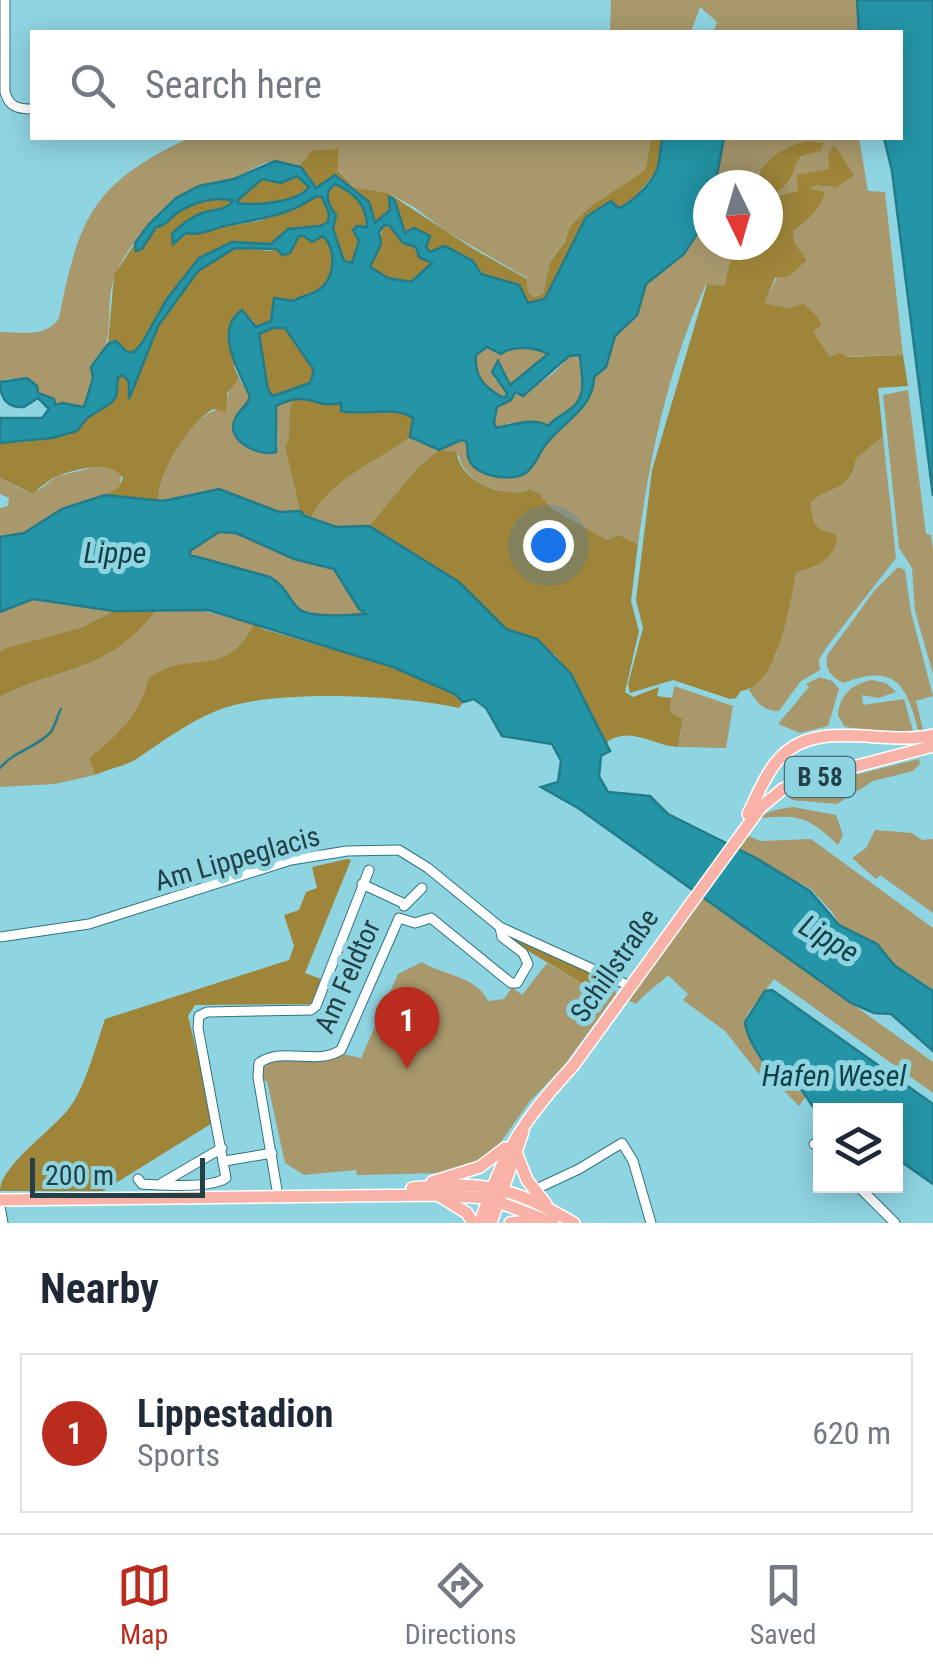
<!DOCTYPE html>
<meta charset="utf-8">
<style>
:root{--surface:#fff;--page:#f6f6f7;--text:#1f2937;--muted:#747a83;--line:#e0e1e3;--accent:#ba2d1e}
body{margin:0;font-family:"Roboto Condensed",sans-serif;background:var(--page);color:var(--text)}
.controls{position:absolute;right:30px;bottom:30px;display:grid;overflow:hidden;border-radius:0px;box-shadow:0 5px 25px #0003}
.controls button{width:90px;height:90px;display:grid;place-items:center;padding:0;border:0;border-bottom:2px solid var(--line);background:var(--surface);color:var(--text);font:50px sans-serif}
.compass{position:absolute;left:693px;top:170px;width:90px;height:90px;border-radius:50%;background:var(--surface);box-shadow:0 5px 25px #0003;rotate:175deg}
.scale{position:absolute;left:30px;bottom:25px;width:175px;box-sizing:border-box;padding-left:10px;border:5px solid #234046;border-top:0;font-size:28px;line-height:35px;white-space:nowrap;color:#234046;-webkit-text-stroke:8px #8fd4e1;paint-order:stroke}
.you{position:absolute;left:548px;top:545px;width:35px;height:35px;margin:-25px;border:8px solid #fff;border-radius:50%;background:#1a73e8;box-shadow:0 0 0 15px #1a73e833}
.badge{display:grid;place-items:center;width:65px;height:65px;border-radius:50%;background:var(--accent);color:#fff;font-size:32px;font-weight:700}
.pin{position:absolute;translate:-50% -82px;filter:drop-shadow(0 2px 5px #0008)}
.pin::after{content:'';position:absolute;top:52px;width:35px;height:30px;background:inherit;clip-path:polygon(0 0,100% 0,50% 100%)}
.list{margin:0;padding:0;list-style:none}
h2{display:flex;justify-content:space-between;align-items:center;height:130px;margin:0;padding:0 40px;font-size:42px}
h2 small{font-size:32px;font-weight:400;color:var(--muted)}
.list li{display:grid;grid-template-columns:65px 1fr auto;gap:30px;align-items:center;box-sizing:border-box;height:160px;margin:0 20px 20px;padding:0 20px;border:2px solid var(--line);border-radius:0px}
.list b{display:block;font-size:38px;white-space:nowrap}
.list p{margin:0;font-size:32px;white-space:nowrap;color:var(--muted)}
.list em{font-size:32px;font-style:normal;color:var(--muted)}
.icon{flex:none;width:55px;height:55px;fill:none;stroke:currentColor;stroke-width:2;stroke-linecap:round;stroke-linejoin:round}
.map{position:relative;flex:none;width:933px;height:1223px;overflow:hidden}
.search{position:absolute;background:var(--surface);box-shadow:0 5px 25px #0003;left:30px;right:30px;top:30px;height:110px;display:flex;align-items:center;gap:25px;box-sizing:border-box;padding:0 35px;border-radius:0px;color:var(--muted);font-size:38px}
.sheet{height:310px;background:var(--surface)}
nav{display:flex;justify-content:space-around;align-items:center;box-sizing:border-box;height:140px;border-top:2px solid var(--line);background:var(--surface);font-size:28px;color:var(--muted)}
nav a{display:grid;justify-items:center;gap:5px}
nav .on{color:var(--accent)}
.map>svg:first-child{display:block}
</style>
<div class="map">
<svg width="933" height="1223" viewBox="0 0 933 1223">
<rect width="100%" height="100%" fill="#8fd4e1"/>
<path fill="#a8986c" d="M611,0H857L859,32H713L717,22L700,7L691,32H610Z
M189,138H651L645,170L592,205L570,226L565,240L550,260L543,294L534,297L528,292L527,278L446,231L414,207L388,193L353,187L338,169L307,155L298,167C291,166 282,161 275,161C260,162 246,174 232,179C220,184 206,184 195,188C168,198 126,247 116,273C101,307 121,339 91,367L93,378L84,407L55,405L50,398L38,393L26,378L6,379L0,384V332C21,332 47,338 59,318C79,217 93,183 189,138Z
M724,138H859L868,191L885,192L903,355L830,357L812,332L818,317L804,305L789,308L763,303L795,244L793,231C808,223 821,208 824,192L808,188L816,184L830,188L841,160L834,146L830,169L799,191L771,197L790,181L798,160L823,143L758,172L753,185H715Z
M708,207V245H734L724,286L706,284C669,366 650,455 638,544L619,535L607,540L551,508L540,494L530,489C506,499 463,483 459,455L439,450L418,467L369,526L336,527L311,518C330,479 377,462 410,437C427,450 443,446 461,440L467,441L502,478L525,473C535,463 540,450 549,441C567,423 595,404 594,377L606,367L615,336L637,315L646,284C674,265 697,240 708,207Z
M487,347L501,354C513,345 535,348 549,353L510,386L498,361L494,378L508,393L506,397C485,391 475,376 476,355Z
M570,355H580L583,395L572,409L548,426L509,423L497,428L494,421L498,407L507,403L516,392C537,389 557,372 570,355Z
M239,378L250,397L248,404L237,414L253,451L269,454L278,445L276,406L294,398C284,415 294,431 285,447L300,511L279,512L229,492L158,501C159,474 191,411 222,409L233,384Z
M908,390L926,534L931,535L933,550V674L915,611L912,568L899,548L883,395Z
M883,436L896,558L826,648L819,660L820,670L801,681L779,711C761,711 757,701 749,690L776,655L796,571L807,569L819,531L812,523L811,502C832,484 852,493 856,459Z
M96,467L115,469L121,473L120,487L105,495L62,509L24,533L0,537V508L8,506L9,498L0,494V478L25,491L39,490L57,476Z
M219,532C259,532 295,563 334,569L359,609L368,614C354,615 308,618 298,608C286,596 285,582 266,576C241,568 213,567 190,555V551Z
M898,567L905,570L911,612L933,696L916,701L923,729L918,730C906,681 893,664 843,683C831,677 823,668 828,654L875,590Z
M33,599L44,602L114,611L83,627L0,652V612Z
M195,609L254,624C229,670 197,666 150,678C141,712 118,737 89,758L95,775L55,784L0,787V697C64,664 106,674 156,611Z
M820,677L832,681L839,689L828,726L800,733L778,724L809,687L806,684Z
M872,680L886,683L896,692L878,698L862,695L863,705L904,699L913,731L896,733L845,727L838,716C839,695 852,684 872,680Z
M674,686L733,706L726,748L678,747L683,720L670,712Z
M919,759L920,764L913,771L873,781L837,804L792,800L789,797L810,786Z
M793,807L836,815L843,835L838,845C810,818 800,814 761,818L754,825C762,811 778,809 793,807Z
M875,830L912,833L922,840L933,839V913L880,875L876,879L852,858L866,848Z
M744,834L760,841L811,839L933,928V989L894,964L877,944L839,924L832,912L811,889L734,849Z
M702,896L933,1062V1093L774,979L747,1015L745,1027L768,1066L781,1079L806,1096L799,1106L775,1082L770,1088L725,1031L683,1000L688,994L668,975C657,986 646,992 636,1004L628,1000Z
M422,962C442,975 477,976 488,1001L504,999L512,987L522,995L547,963L604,995L613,982L616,994L563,1067L530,1101L495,1150L465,1167L443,1173L357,1175L356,1170L304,1175L285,1163L267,1081H261L262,1065L272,1059H335L343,1054L361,1058L398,974Z"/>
<path fill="#9e853a" d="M651,138H663L657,171L628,205L586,217L544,299L528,303L519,285L481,274L472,261L445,246L430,252L410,233H405L394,199L390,210L375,223L369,202L335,175L316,188L304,170L298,167L311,151L338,149V170L353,187L388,193L472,248L527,279L528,292L534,297L543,294L550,261L565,241L570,226L592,205L645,170Z
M806,141L823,143L821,151C794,156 800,158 791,178C788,185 777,191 772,197L798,191L797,175L829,169L828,155L834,145L854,175L836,188L816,185L809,188L825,192C821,208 807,223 793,231L795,244L807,260L789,276L775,278L764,303L789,308L804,304L818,317L821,325L813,332L830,357L840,353L848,357L903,355L908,386L878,388L883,436L856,459C851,493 832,484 811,502C812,523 814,530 835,534L837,541C831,561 816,567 796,572C790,602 779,686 741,691L736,698L730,699L673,680L630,693L628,684L643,628L636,600L652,470L707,284L724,286L734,245H768V185H753C763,159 781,149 806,141Z
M297,176L309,187C299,202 256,206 238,204V200L262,178L281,183Z
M335,183C383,207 365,224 352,263L344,261L333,229L334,212L328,203L329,191Z
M316,196L322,197L329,213L328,222L320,226L288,229L271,244L232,242L199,258L167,299L142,343L134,352H127L116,341L108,344L114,275L135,243V250C158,224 197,190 234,201C212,224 189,202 173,243L186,233L259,221Z
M384,225C404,233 417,251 432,263L411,282L388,278L370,267Z
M304,235L317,238L323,236C338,250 335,283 315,292C307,296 301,296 293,301H284L273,306L271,321L256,327L253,320L234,367L239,378L227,394L226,412L213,409C188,424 159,471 158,501L105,495L119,487L123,478C111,460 78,469 60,475C49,478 41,489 31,493L0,478V443C17,443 64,440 77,430C81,427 83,421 87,418C104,407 113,395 118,376L124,375L129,381L128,398L158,326L198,271L235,248L271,251L296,243L299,236Z
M273,328H285L314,370L310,383L273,396L268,390L259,333Z
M301,397L341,403L372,413L404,412L413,418L410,437C377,462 330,479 311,518L300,511L285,447C294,431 284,415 294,398Z
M439,450L456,452C458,457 459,463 462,467C475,487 510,498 530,489L540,494L551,508L607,540L619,535L638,544L631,601L639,631L625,692L633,697L659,687L657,696L672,698L670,712L683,719L678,747C654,746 632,726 608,741L607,746L571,674L555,655L533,637L506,629L459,582L369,526L418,467Z
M114,611H156C106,674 64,664 0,697V652L4,649L83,627Z
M254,624L263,629L393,667L456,694L463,702L459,708C402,695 270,688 216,711C187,723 163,741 138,758C126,766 108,769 95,775L89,758C117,737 141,712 149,678C194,647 222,683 254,624Z
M347,859L351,860L305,973L321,979L311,1004L195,1005L188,1016L214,1122L103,1191H0C0,1166 54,1129 70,1107C85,1087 97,1043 105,1019L289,960L294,946L284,915L299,910L306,892L317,888L312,867Z
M504,932L613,982L604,996L503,936Z"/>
<path fill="#2395a6" stroke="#237c89" stroke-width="2.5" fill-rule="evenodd" d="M857,0H933V496L892,171L884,138H900V32H859Z
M663,138H724L715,185H708V207L697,234L684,254L646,284L637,315L615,336L606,367L594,377C594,408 563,422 546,444C538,454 534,470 522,475C507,481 472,476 468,456C467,451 468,446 466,441L461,440L439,450L410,437L413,418C395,405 363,416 341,411V403C313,409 309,389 276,406V452C258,457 223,440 236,417C240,409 247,406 250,397C241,374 212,330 242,310L256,327L271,321L274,298L293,301C301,296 307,296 315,292C335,283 338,250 323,236L312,242L304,236H299L290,253L282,255L277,249L235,248L198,271L158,326L129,399V382L123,375L118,377L116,397L111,403L87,418L77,431L52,438L0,443V418H42L49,409L38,398L24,407C7,408 0,398 0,382L27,378L37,386L38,393L54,399L55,405L62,403L84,407L93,378L91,367L108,344L116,341L127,352H134L142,343L167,299L199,258L232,242L271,244L288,229L320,226L328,222L329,213L322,197L316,196C290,216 256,219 225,226C211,229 201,236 186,233L173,244L172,234C180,226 191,217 202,213C215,208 222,213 233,201C216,195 192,203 177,213C168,220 167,225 156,227L142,249L136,251L135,243L149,224L176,198L199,186L234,179L275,161L301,167L316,188L335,175L369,202L375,223L390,210L389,197L394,199L405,233L414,228L430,236L426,247L430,252L445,246L473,261L481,274L519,285L528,303L545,299L586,217L611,201L618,208C630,205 650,185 656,172C661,162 659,149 663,138ZM297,176L309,187C299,202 256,206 238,203V200L262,179L281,183ZM335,184C355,193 367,205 367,227L357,226L353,230L359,241L352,263L344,261L333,229L336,215C329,206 322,193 335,184ZM384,225L390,226L403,243L416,247L419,257L432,263L411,282L388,278L370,267L381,244L379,232ZM273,328H285L314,370L310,383L273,396L268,390L259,334ZM487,347L501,354C512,345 536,347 548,354L510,385L498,361L492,372L507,393L506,397H502C484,387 474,376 476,355ZM569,356L580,355C581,374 589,398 569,410C561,416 555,418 548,426C533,417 512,425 496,428L494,422L497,407L511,400L515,392L523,396Z
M219,489L279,512L300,511L305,516L336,527L369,526L459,582L506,629L537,639L571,674L610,751L601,756L599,776L608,792L650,796L668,814L756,858L810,891L839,925L877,944L894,965L933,991V1051L891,1014L874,1013L851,1003L578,808L541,787L558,782L561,761L552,744L502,736L486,708L474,699L463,702L455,694L393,667L208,610L114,611L33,599L0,612V537L24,533L62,509L105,495L163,501ZM219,532L236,533L294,559L334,569L359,609L366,614C353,615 309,618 299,609C287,598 288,588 270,577L190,555V551Z
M772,990L933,1104V1184L896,1158V1110H820V1113C810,1108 809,1097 800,1089C793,1084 785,1082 778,1077C764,1065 747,1040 745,1022L765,991Z"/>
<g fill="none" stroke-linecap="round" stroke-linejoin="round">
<path stroke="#237c89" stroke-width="2.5" d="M0,768C13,752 35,748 50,733C55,727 57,716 61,709"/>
<defs>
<path id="minor" d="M5,0V92C9,107 18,109 32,109
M362,884L405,904
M404,906L422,888
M0,937L89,924L291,860L347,851L399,850L428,868L500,927L630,986
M814,1144L820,1148
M225,1161L272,1153
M138,1179L142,1184C163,1185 209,1189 226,1178L198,1028L199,1016L207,1012L311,1010L316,1006L369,870
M162,1183L222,1148
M858,1186L895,1223
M534,1190L579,1169L622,1143L633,1161L651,1223
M278,1196L258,1077L259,1063C283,1046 317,1066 341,1050L399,918L415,923L431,918L511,983H517L528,964L523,953L502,937L500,927
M0,1206L3,1223"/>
<path id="major" d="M748,814C757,796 765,775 778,760C815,716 883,747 933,735
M516,1152L527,1180L546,1204
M432,1182L480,1167L505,1148
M412,1188C486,1181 510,1186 574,1223
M441,1197L467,1213L473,1223
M0,1200L437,1195L488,1198L553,1223
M480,1223C503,1152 523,1120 573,1066L761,807L783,789L804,780L933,746
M491,1223L523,1132
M510,1223L540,1219"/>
</defs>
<use href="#minor" stroke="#2e7480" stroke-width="11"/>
<use href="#major" stroke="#fff" stroke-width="14"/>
<use href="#minor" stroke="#fff" stroke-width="9"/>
<use href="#major" stroke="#f8b2a7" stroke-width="11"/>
</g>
<g text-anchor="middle" stroke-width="10" stroke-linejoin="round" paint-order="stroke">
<rect fill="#8fd4e1" stroke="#436c74" stroke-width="2.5" x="785" y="757" width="70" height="40" rx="8"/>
<g font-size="25" font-weight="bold" fill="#234046">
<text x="820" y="786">B 58</text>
</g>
<g font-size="28" fill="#234046" stroke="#8fd4e1">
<text transform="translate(237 858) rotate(-16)" y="10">Am Lippeglacis</text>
<text transform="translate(614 965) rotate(-55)" y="10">Schillstraße</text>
<text transform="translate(347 976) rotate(-66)" y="10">Am Feldtor</text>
</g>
<g font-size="30" font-style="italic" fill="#114149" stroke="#8fd4e1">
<text x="115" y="563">Lippe</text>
<text transform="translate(829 939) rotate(31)" y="10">Lippe</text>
<text x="834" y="1086">Hafen Wesel</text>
</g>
</g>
</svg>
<div class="controls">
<button><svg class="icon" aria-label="layers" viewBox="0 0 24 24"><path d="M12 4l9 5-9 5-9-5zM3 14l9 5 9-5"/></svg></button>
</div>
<svg class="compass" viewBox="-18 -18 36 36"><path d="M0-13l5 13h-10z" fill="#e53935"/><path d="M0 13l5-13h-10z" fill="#747a83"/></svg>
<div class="scale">200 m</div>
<div class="you"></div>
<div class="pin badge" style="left:407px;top:1069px">1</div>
<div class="search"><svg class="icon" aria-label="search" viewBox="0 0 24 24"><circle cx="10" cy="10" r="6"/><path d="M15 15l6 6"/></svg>Search here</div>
</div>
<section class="sheet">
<h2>Nearby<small></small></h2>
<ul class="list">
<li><span class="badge">1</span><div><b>Lippestadion</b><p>Sports</p></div><em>620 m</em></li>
</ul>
</section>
<nav>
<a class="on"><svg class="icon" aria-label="map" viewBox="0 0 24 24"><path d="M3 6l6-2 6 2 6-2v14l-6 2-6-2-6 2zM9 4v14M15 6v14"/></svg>Map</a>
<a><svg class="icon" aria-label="directions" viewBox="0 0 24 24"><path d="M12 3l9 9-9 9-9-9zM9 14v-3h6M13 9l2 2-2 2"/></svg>Directions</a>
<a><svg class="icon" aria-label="saved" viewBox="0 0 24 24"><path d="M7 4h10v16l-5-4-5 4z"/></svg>Saved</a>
</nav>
